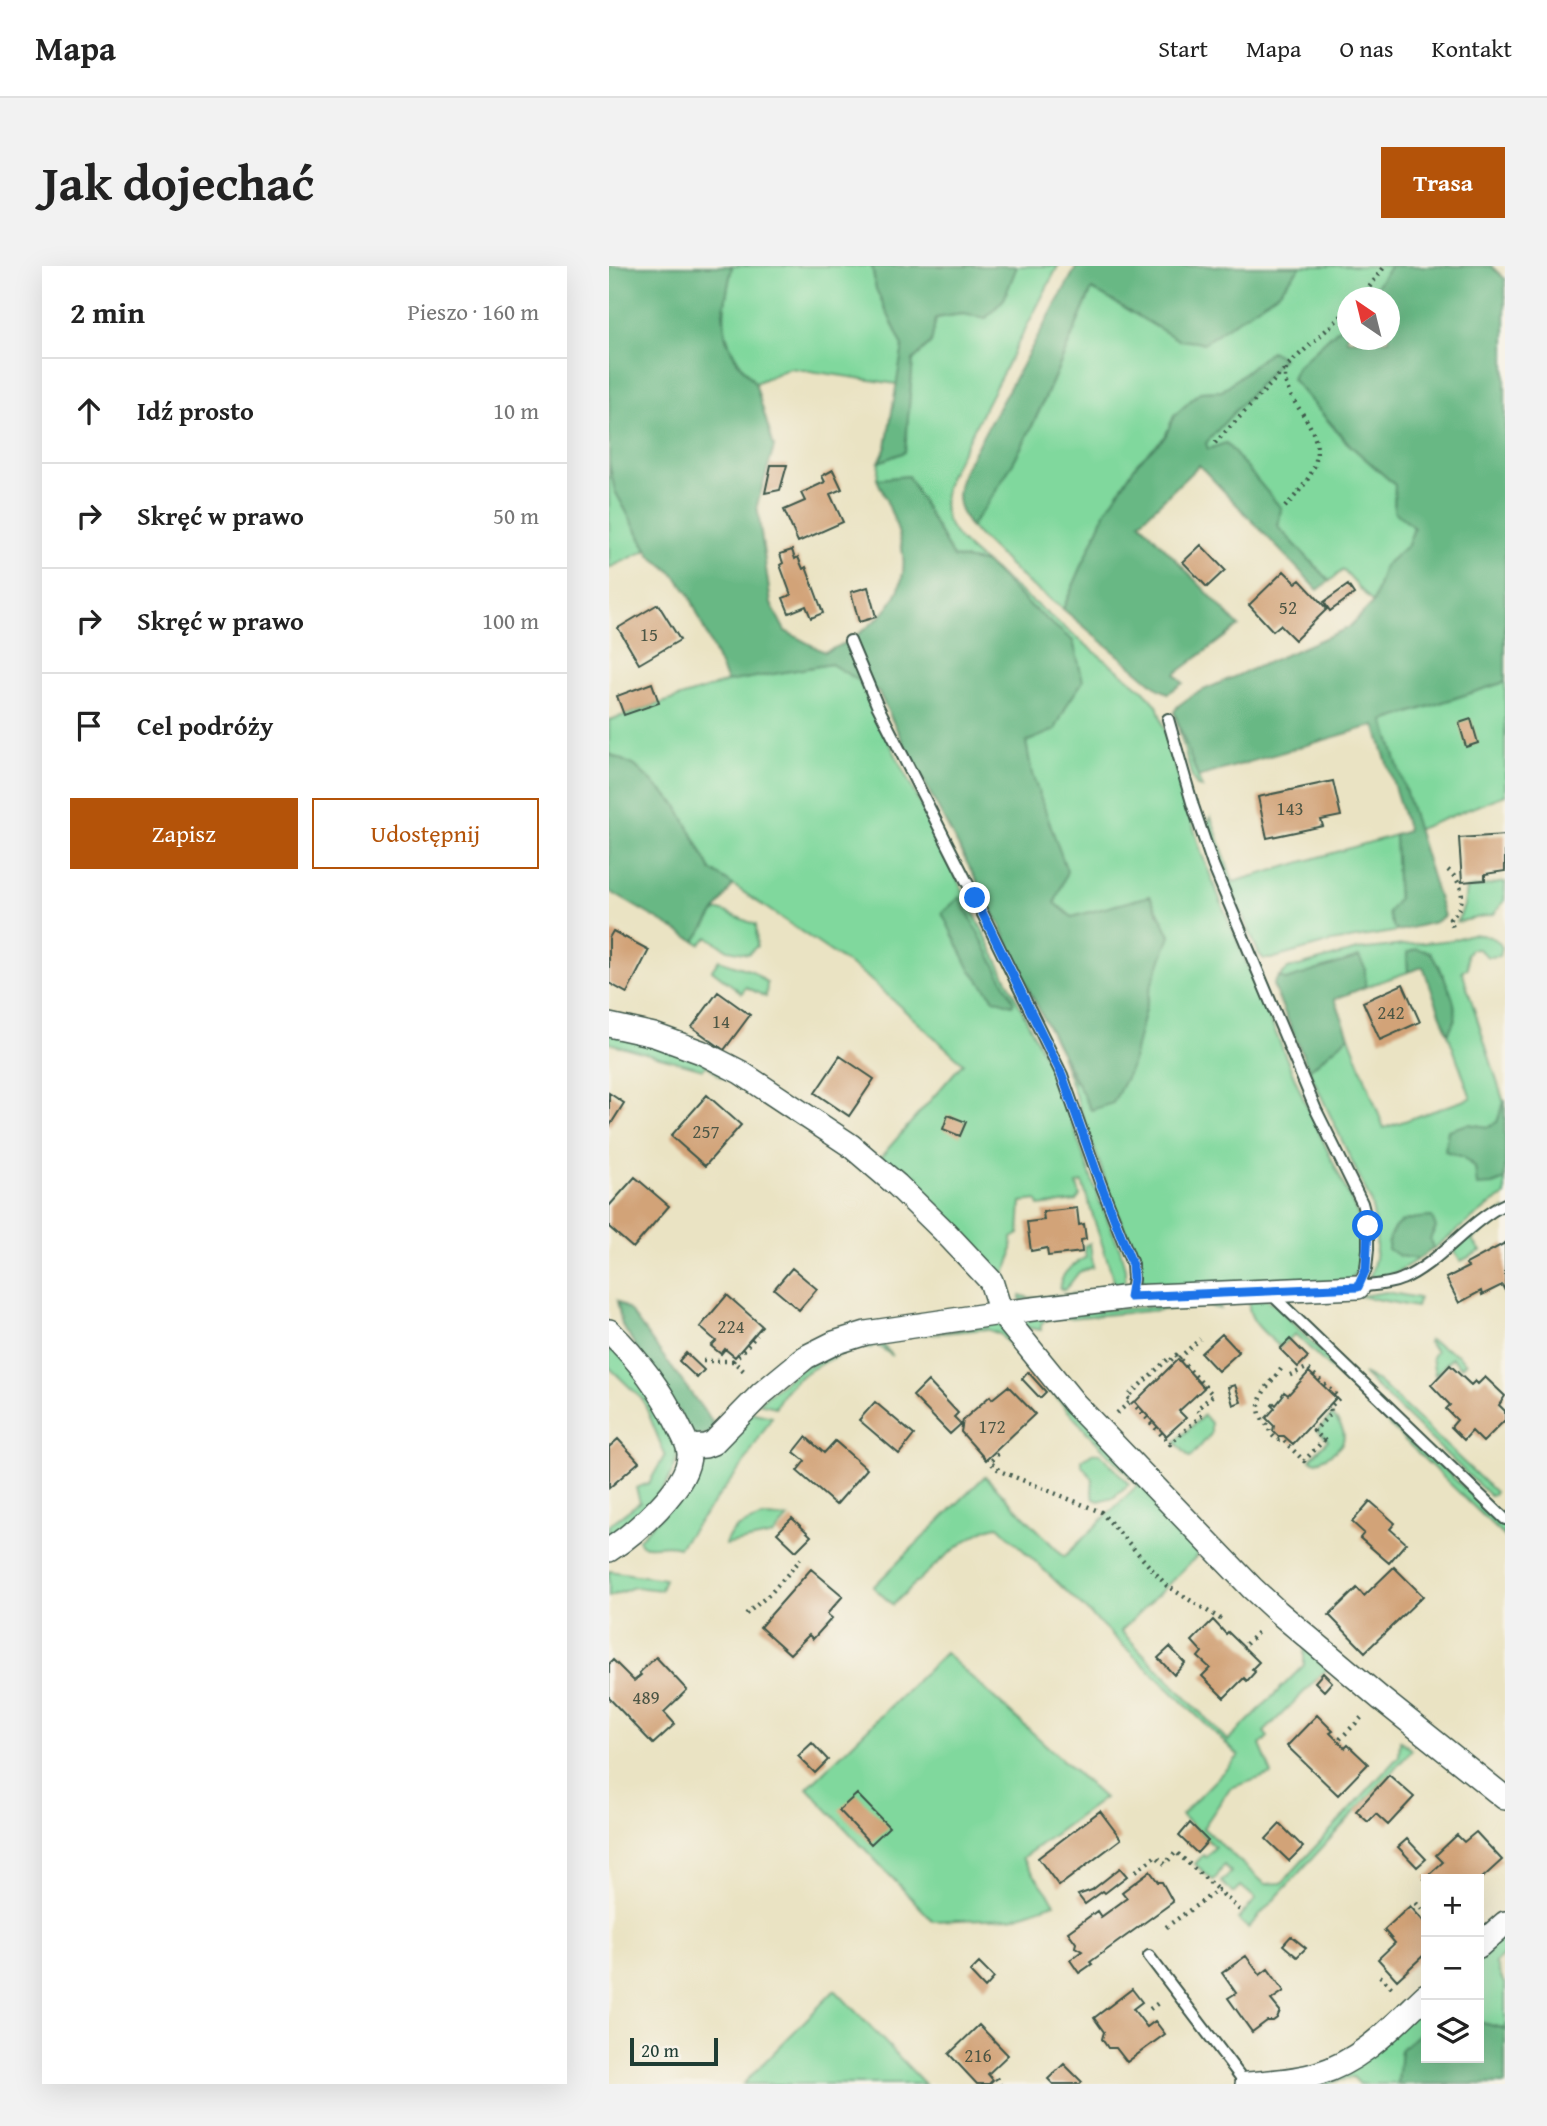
<!DOCTYPE html>
<html lang="pl">
<meta charset="utf-8">
<style>
:root{--surface:#fff;--page:#f2f2f2;--text:#222;--muted:#767676;--line:#e0e0e0;--accent:#b45309}
body{margin:0;font-family:"Gentium Book Plus",serif;background:var(--page);color:var(--text)}
.controls{position:absolute;right:21px;bottom:21px;display:grid;overflow:hidden;border-radius:0px;box-shadow:0 7px 28px #0002}
.controls button{width:63px;height:63px;display:grid;place-items:center;padding:0;border:0;border-bottom:2px solid var(--line);background:var(--surface);color:var(--text);font:35px sans-serif}
.compass{position:absolute;left:728px;top:21px;width:63px;height:63px;border-radius:50%;background:var(--surface);box-shadow:0 7px 28px #0002;rotate:325deg}
.scale{position:absolute;left:21px;bottom:18px;width:88px;box-sizing:border-box;padding-left:7px;border:4px solid #1f3d34;border-top:0;font-size:19px;line-height:24px;white-space:nowrap;color:#1f3d34;-webkit-text-stroke:5px #f7f3e8;paint-order:stroke}
.stop{position:absolute;width:21px;height:21px;margin:-16px;border:5px solid #1a73e8;border-radius:50%;background:#fff}
.stop.end{background:#1a73e8;border-color:#fff;box-shadow:0 2px 7px #0008}
.list{margin:0;padding:0;list-style:none}
h2{display:flex;justify-content:space-between;align-items:center;height:91px;margin:0;padding:0 28px;font-size:30px}
h2 small{font-size:23px;font-weight:400;color:var(--muted)}
.list li{display:grid;grid-template-columns:46px 1fr auto;gap:21px;align-items:center;box-sizing:border-box;height:105px;padding:0 28px;border-top:2px solid var(--line)}
.list b{display:block;font-size:26px;white-space:nowrap}
.list em{font-size:23px;font-style:normal;color:var(--muted)}
.actions{display:flex;gap:14px;padding:21px 28px}
.actions a{flex:1;padding:16px 0;border:2px solid var(--accent);border-radius:0px;text-align:center;font-size:24px;color:var(--accent)}
.actions .main{background:var(--accent);color:#fff}
.icon{flex:none;width:38px;height:38px;fill:none;stroke:currentColor;stroke-width:2;stroke-linecap:round;stroke-linejoin:round}
.map{position:relative;flex:none;width:896px;height:1818px;overflow:hidden;border-radius:0px}
header{display:flex;align-items:center;gap:42px;box-sizing:border-box;height:98px;padding:0 35px;background:var(--surface);border-bottom:2px solid var(--line)}
header strong{font-size:33px}
nav{display:flex;gap:38px;margin-inline-start:auto;font-size:24px}
.intro{display:flex;align-items:center;justify-content:space-between;box-sizing:border-box;height:168px;padding:0 42px}
h1{margin:0;font-size:49px}
.button{padding:18px 32px;border-radius:0px;background:var(--accent);color:#fff;font-size:24px;font-weight:700}
main{display:flex;gap:42px;padding:0 42px}
aside{flex:1;background:var(--surface);border-radius:0px;box-shadow:0 7px 28px #0002}
.map>svg:first-child{display:block}
</style>
<header>
<strong>Mapa</strong>
<nav><a>Start</a><a>Mapa</a><a>O nas</a><a>Kontakt</a></nav>
</header>
<div class="intro"><h1>Jak dojechać</h1><a class="button">Trasa</a></div>
<main>
<aside>
<h2>2 min<small>Pieszo · 160 m</small></h2>
<ul class="list">
<li><svg class="icon" aria-label="ahead" viewBox="0 0 24 24"><path d="M12 20V5M6 11l6-6 6 6"/></svg><div><b>Idź prosto</b></div><em>10 m</em></li>
<li><svg class="icon" aria-label="right" viewBox="0 0 24 24"><path d="M7 20v-9h11M14 6l5 5-5 5"/></svg><div><b>Skręć w prawo</b></div><em>50 m</em></li>
<li><svg class="icon" aria-label="right" viewBox="0 0 24 24"><path d="M7 20v-9h11M14 6l5 5-5 5"/></svg><div><b>Skręć w prawo</b></div><em>100 m</em></li>
<li><svg class="icon" aria-label="arrive" viewBox="0 0 24 24"><path d="M6 21V4h12l-3 4 3 4H6"/></svg><div><b>Cel podróży</b></div></li>
</ul>
<div class="actions"><a class="main">Zapisz</a><a>Udostępnij</a></div>
</aside>
<div class="map">
<svg width="896" height="1818" viewBox="0 0 896 1818">
<rect width="100%" height="100%" fill="#f7f3e8"/>
<filter id="ink" filterUnits="userSpaceOnUse"><feTurbulence type="fractalNoise" baseFrequency=".0143" numOctaves="2"/><feDisplacementMap in="SourceGraphic" scale="14" xChannelSelector="R" yChannelSelector="G"/><feConvolveMatrix kernelMatrix="1 2 1 2 8 2 1 2 1" color-interpolation-filters="sRGB"/></filter>
<filter id="wash" filterUnits="userSpaceOnUse"><feTurbulence type="fractalNoise" baseFrequency=".00686" numOctaves="4" result="noise"/><feDisplacementMap in="SourceGraphic" scale="28" xChannelSelector="R" yChannelSelector="G"/><feGaussianBlur stdDeviation="1.57" result="paint"/><feColorMatrix in="noise" values="0 0 0 0 0 0 0 0 0 0 0 0 0 0 0 0 0 1.4 0 .05"/><feComposite in="paint" operator="in"/></filter>
<g filter="url(#wash)">
<rect width="100%" height="100%" fill="#eae3c3"/>
<path fill="#80d89d" stroke="#508a68" stroke-width="2" d="M123,0H263L267,23L294,80L288,118L181,102L146,117C108,71 112,56 123,0Z
M408,0H449L342,207C336,222 332,238 338,254C347,277 376,296 395,312C440,350 487,387 534,424L548,439L592,586L620,656L695,834L752,956L753,981L750,1001L745,1009L739,1015L539,1022L532,1011L529,995L506,941L452,789L465,816L522,802L541,722L561,669L541,630L463,651L446,637L417,476L459,437L474,415L464,375L420,339L377,297L344,291L299,210L268,213L270,196L296,186L304,94L322,77L327,52L353,48L377,52L395,33Z
M692,0H782L759,31L738,32V55L688,101L683,113L736,175L786,219L785,245L805,261L799,279L775,300L764,337L734,304L721,315L669,261L672,241L599,184L597,177L662,85L613,125L591,126L565,150L556,171L529,196L497,245L454,343L419,317L361,261C417,191 448,104 483,23L570,74L671,25Z
M0,196L6,225L38,284L0,302Z
M222,398L249,413L449,817L490,934L511,983L516,1003V1014L509,1024L411,1034V1029L420,1032L501,1024L505,1015L473,916L468,918L471,930L467,935L430,940L428,934L412,936L410,968L403,972C404,987 401,1003 390,1013L270,893L354,797L257,710L102,604L67,538L26,500L0,488V454L118,416Z
M896,416V529L807,564L775,455Z
M565,446L593,522L588,520L583,511Z
M602,551L624,616L786,569L790,665L722,676L662,693H655L650,688L614,604L598,557Z
M896,616L895,635L885,648L848,656L855,640L857,623Z
M107,645H114L147,659L148,680L139,688L119,684L99,671L91,678L86,675Z
M862,668C875,669 888,670 893,682L890,690L879,691L869,683H862L858,688L859,702L853,705L895,837L888,856L878,861L859,858L854,891L883,919L896,914V930L886,935L824,983L821,973L791,990L809,993L788,1006L767,1013L761,1010C771,985 768,959 761,934L700,804L740,770L775,862L862,832L839,768L846,751L843,732L830,699L798,687L799,706L756,721V702L749,692L677,714L670,711L679,703L748,684L843,674Z
M110,694L143,705L158,717L157,731L137,721L133,727L103,704Z
M0,765C40,772 78,787 113,805L112,811L98,799L94,803L0,777Z
M896,943V947L863,974L872,985L852,995L844,985Z
M481,977L484,1001L470,1006L456,1024L451,1022C451,1006 465,999 477,991L475,980Z
M777,1026L810,1032L807,1041L751,1030Z
M655,1032L668,1040L696,1070L896,1261V1271L686,1068L671,1081C658,1069 637,1054 640,1035Z
M610,1037L612,1043L599,1040L436,1054L432,1059V1064L415,1061L413,1055L443,1047Z
M390,1057L596,1282L512,1365L619,1475L695,1399V1375L723,1398L655,1466L659,1471L651,1479L663,1508L621,1522L594,1562L656,1618L673,1617L790,1490L791,1474L803,1484L639,1662L629,1653L647,1633L632,1620L625,1627L612,1616L622,1606L615,1599L605,1615L586,1598L594,1589L597,1591L606,1581L572,1549L630,1490L389,1260C361,1263 305,1318 284,1339L264,1321L376,1210L455,1291L529,1219L478,1166L391,1068L377,1063L311,1069Z
M266,1071L284,1090L267,1079L260,1083L252,1080C222,1093 180,1108 167,1141L149,1137L192,1102Z
M820,1074L849,1089L857,1097L852,1101L843,1092L826,1109L823,1091L827,1085L819,1076Z
M8,1083L29,1107L69,1179C69,1222 29,1248 0,1275V1259L31,1236L27,1222L40,1217L56,1189L34,1134L0,1101V1085Z
M754,1108L769,1115L886,1226L882,1230L879,1228Z
M141,1146L163,1151L133,1200L70,1281C57,1276 45,1283 32,1279L29,1274L71,1230L111,1178Z
M595,1149L602,1157V1168L581,1192L566,1176Z
M723,1149C747,1172 731,1185 707,1196L701,1193L719,1174L709,1164Z
M483,1187H491L520,1218L505,1231L490,1235L485,1233L483,1227L484,1213L473,1200V1194Z
M154,1251L179,1252L164,1269L116,1279C120,1261 139,1257 154,1251Z
M0,1305L56,1313L52,1324L25,1321L0,1331Z
M336,1387L495,1532L413,1592L446,1637L402,1652L324,1655L198,1522Z
M896,1666V1688L886,1697L896,1720V1763L870,1756V1689Z
M226,1724L316,1818H134Z
M817,1738V1761L792,1784L789,1818H751L744,1811L717,1818L718,1813Z"/>
<path fill="#68b884" stroke="#447a5c" stroke-width="2" d="M0,0H123L114,47L117,73L128,95L146,117L165,181L148,239L162,338L176,365L215,386C234,380 246,371 261,359C317,316 291,266 268,213L299,210L344,291L377,297L420,339L464,375L474,415L459,437L446,464L417,476L423,508L458,605L446,637L463,651L541,630L561,670L541,722L522,802L504,837L482,844L421,726L390,657L293,474L270,427L222,398L118,416L80,328L64,307L42,290L6,225L0,196Z
M263,0H408L395,33L377,52L353,48L327,52L322,77L304,94L296,186L270,196L277,181L294,80L267,23Z
M468,0H692L671,25L595,77L570,74L483,23C447,104 417,191 361,261C346,239 346,227 356,202Z
M782,0H882L896,13V416L775,455L835,650L826,656L790,665L785,662L779,647L789,633L786,569L799,565L766,459L589,511L565,446L569,440L585,428L739,362L764,337L775,300L799,279L805,262L785,245L786,219L742,180L683,113L688,101L738,55V74H780V32L759,31Z
M662,85L674,92L597,177L599,183L617,177L672,242L669,261L721,315L709,324L590,199L531,256L630,360L566,408L574,417L559,427L550,423L454,343L497,245L529,196L556,171L565,150L591,126L613,125Z
M0,488L26,500L67,538L102,604L124,619L86,675L0,625Z
M351,631L405,736L403,739L385,733L360,702L333,647Z
M807,683L821,686C830,700 850,736 846,753C844,758 841,763 839,768L814,701L799,706L798,687Z
M750,691L756,702V721L726,733L740,770L700,804L664,719L670,710L677,714Z
M896,834V914L883,919L868,920L866,901L854,891L836,885L839,864L859,858L879,861L888,856Z
M823,951L827,961L821,973L824,983L809,993L791,990L779,983C780,954 798,952 823,951Z
M8,1035L20,1044L104,1157L103,1168L85,1170L13,1059Z
M870,1756L896,1763V1818H789L792,1784L817,1761V1792H870Z"/>
<g id="blocks">
<path fill="#d2a378" d="M162,199H178L171,224L156,227Z
M224,204L233,223L221,228L234,256L189,276L175,244L196,235L192,227L216,216L213,210Z
M592,279L616,304L598,321L574,296Z
M183,284L186,293L189,291L194,303L197,301L214,347L202,352L197,340L180,347L174,332L182,329L171,299L174,297L171,288Z
M675,305L687,317L691,314L718,343L686,374L671,359L664,365L640,339Z
M739,319L745,328L721,345L715,336Z
M259,321L267,351L250,356L242,326Z
M49,338L71,374L30,398L9,362Z
M43,417L50,437L15,449L8,430Z
M862,453L869,477L857,481L850,457Z
M724,515L732,550L712,554L714,560L658,572L649,531Z
M896,569V605L876,608V614L853,616L850,572Z
M4,665L40,684L18,727L0,717V672Z
M794,718L811,756L771,774L754,736Z
M109,726L141,749L115,784L83,761Z
M231,790L265,813L240,850L206,827Z
M0,827L15,837L0,861Z
M98,829L132,859L96,900L62,870Z
M339,849L357,856L351,870L334,863Z
M26,911L60,940L24,982L0,961V940Z
M468,942L470,959L475,958L477,973L472,974L473,986L439,990L438,982L422,985L418,956L435,954L434,946Z
M896,977V1025L893,1019L873,1029L872,1025L850,1037L837,1012L859,1001L857,998Z
M183,1002L208,1023L190,1044L165,1023Z
M118,1029L153,1060L126,1091L116,1083L112,1088L102,1080L107,1075L91,1061Z
M613,1068L630,1086L609,1105L592,1087Z
M681,1073L699,1091L689,1101L671,1083Z
M77,1087L95,1104L88,1112L70,1095Z
M569,1093L595,1122L570,1145L577,1152L557,1170L526,1136Z
M841,1099L862,1119L866,1115L869,1118L876,1111L896,1130L890,1139L896,1145V1154L874,1176L863,1165L855,1174L842,1161L848,1154L837,1143L841,1139L822,1119Z
M419,1106L437,1126L431,1132L413,1113Z
M700,1106L727,1132L684,1178L675,1170H669L664,1165L665,1160L657,1152L666,1142L663,1139L665,1137L667,1139L674,1130L673,1129L675,1126L679,1129Z
M319,1115L349,1147L345,1151L352,1158L341,1168L304,1130Z
M626,1119L632,1136L624,1139L619,1121Z
M399,1120L426,1148L377,1194L352,1166L354,1154L381,1130L383,1133Z
M266,1136L305,1169L290,1188L250,1154Z
M197,1171L215,1187L226,1175L258,1203L227,1239L188,1205L196,1195L185,1186Z
M9,1173L30,1196L0,1222V1181Z
M761,1235L786,1257L781,1263L797,1277L780,1297L751,1272L755,1267L743,1256Z
M183,1252L202,1270L187,1285L168,1267Z
M785,1301L814,1330L756,1386L720,1349L748,1322L755,1330Z
M202,1303L234,1330L218,1348L223,1352L204,1373L200,1369L181,1388L151,1361Z
M604,1354L617,1368L619,1366L650,1396L643,1403L646,1406L638,1415L635,1412L615,1432L593,1410L601,1402L589,1391L593,1386L583,1375Z
M561,1381L576,1397L565,1409L549,1392Z
M47,1391L78,1424L55,1446L66,1458L44,1478L0,1432V1398L4,1394L25,1415L32,1409L30,1407Z
M714,1407L723,1416L715,1425L706,1416Z
M708,1449L724,1465L721,1467L736,1482L739,1479L759,1498L729,1529L678,1480Z
M203,1477L219,1494L206,1507L189,1490Z
M780,1509L805,1531L779,1559L767,1548L759,1556L747,1545Z
M248,1528L280,1561L262,1578L230,1544Z
M491,1545L512,1573L450,1620L429,1592Z
M581,1557L599,1575L588,1587L570,1570Z
M671,1558L694,1581L680,1595L657,1573Z
M867,1566L893,1594L870,1615V1613H815L834,1596L827,1589L848,1569L855,1576Z
M798,1573L817,1593L808,1601L789,1581Z
M511,1602L518,1610L496,1627L494,1625L476,1638L469,1629L483,1624Z
M541,1605L549,1616H553L564,1636L481,1696L483,1698L470,1707L461,1694L473,1685L466,1681L467,1677L459,1666L488,1645L492,1651L518,1632L513,1626Z
M801,1640L817,1658V1687L788,1714L769,1693L786,1677L775,1664Z
M682,1670L697,1682L688,1691L674,1679Z
M637,1690L651,1709L659,1703L675,1725L662,1734L671,1745L668,1752L664,1755H658L643,1766L619,1732L627,1727L613,1707Z
M370,1697L385,1712L376,1722L361,1706Z
M523,1723L533,1736L524,1743L538,1761L546,1755L556,1768L518,1796L507,1782H499L493,1773L495,1766L485,1752Z
M370,1759L399,1789L379,1808L384,1814L380,1818H368L340,1788Z
M455,1798L473,1816L471,1818H444L439,1813Z"/>
</g>
</g>
<g filter="url(#ink)">
<use href="#blocks" fill-opacity="0" stroke="#3d5649" stroke-width="2"/>
<g fill="none" stroke-linecap="round" stroke-linejoin="round">
<defs>
<path id="service" d="M241,375L268,439L366,632L453,809L491,916L523,998L524,1013L521,1031
M559,453L584,540L604,599L707,844L753,937L759,960V983L757,1003L749,1021
M749,1021C762,1019 780,1019 793,1013C828,999 860,955 896,938
M661,1027L896,1253
M540,1690L637,1818"/>
<path id="minor" d="M0,759L45,769L92,786L131,806L241,879L288,919L335,965L382,1015L392,1047L466,1138L643,1322L669,1346L771,1432L896,1532
M0,1065C29,1093 51,1122 69,1159C73,1168 80,1178 80,1188C81,1220 25,1268 0,1284
M79,1181L96,1180L104,1177L152,1128L197,1091L225,1077L257,1067L392,1047L521,1031L749,1021
M870,1680L896,1657
M638,1818C661,1816 685,1815 708,1808C753,1795 784,1760 817,1729"/>
</defs>
<use href="#service" stroke="#3d5649" stroke-width="14"/>
<use href="#minor" stroke="#3d5649" stroke-width="26"/>
<path stroke="#3d5649" stroke-width="4.5" stroke-dasharray="2 5" stroke-linecap="butt" d="M752,32L776,0
M606,177L675,104
M676,241C687,229 699,216 705,201C721,157 665,133 678,100L738,45
M839,604C855,618 859,638 841,653L845,665
M570,1092L591,1073
M94,1095H124L137,1107
M124,1095L148,1069
M672,1103C661,1118 643,1133 653,1153C657,1159 660,1159 661,1167L668,1174L673,1173L695,1195L715,1174L705,1165L722,1147L721,1141L730,1132L698,1102L679,1110
M508,1147L522,1135L518,1131L559,1093L561,1095L567,1089L604,1129L588,1143L593,1149L561,1178L522,1135
M389,1188L381,1196L391,1205L492,1246L558,1320L613,1354
M137,1348L161,1328L192,1293
M637,1378L651,1364
M731,1473L755,1449
M527,1605L547,1590L556,1598L567,1586L609,1624
M807,1637L817,1648
M557,1661L609,1624L634,1647
M771,1710L785,1724
M541,1743L552,1735
M387,1812L391,1818"/>
<use href="#service" stroke="#fff" stroke-width="10"/>
<use href="#minor" stroke="#fff" stroke-width="23"/>
</g>
</g>
<g fill="none" stroke-linecap="round" stroke-linejoin="round" filter="url(#ink)">
<path stroke="#1a73e8" stroke-width="9" d="M366,632L453,809L491,916L523,998L524,1013L521,1031L749,1021L757,1003L759,960"/>
</g>
<g text-anchor="middle" stroke-width="6" stroke-linejoin="round" paint-order="stroke">
<g font-size="19" fill="#4c5645">
<text x="679" y="348">52</text>
<text x="40" y="375">15</text>
<text x="681" y="549">143</text>
<text x="782" y="753">242</text>
<text x="112" y="762">14</text>
<text x="97" y="872">257</text>
<text x="122" y="1067">224</text>
<text x="383" y="1167">172</text>
<text x="37" y="1438">489</text>
<text x="369" y="1796">216</text>
</g>
</g>
</svg>
<div class="controls">
<button>+</button>
<button>−</button>
<button><svg class="icon" aria-label="layers" viewBox="0 0 24 24"><path d="M12 4l9 5-9 5-9-5zM3 14l9 5 9-5"/></svg></button>
</div>
<svg class="compass" viewBox="-18 -18 36 36"><path d="M0-13l5 13h-10z" fill="#e53935"/><path d="M0 13l5-13h-10z" fill="#767676"/></svg>
<div class="scale">20 m</div>
<div class="stop" style="left:759px;top:960px"></div>
<div class="stop end" style="left:366px;top:632px"></div>
</div>
</main>
